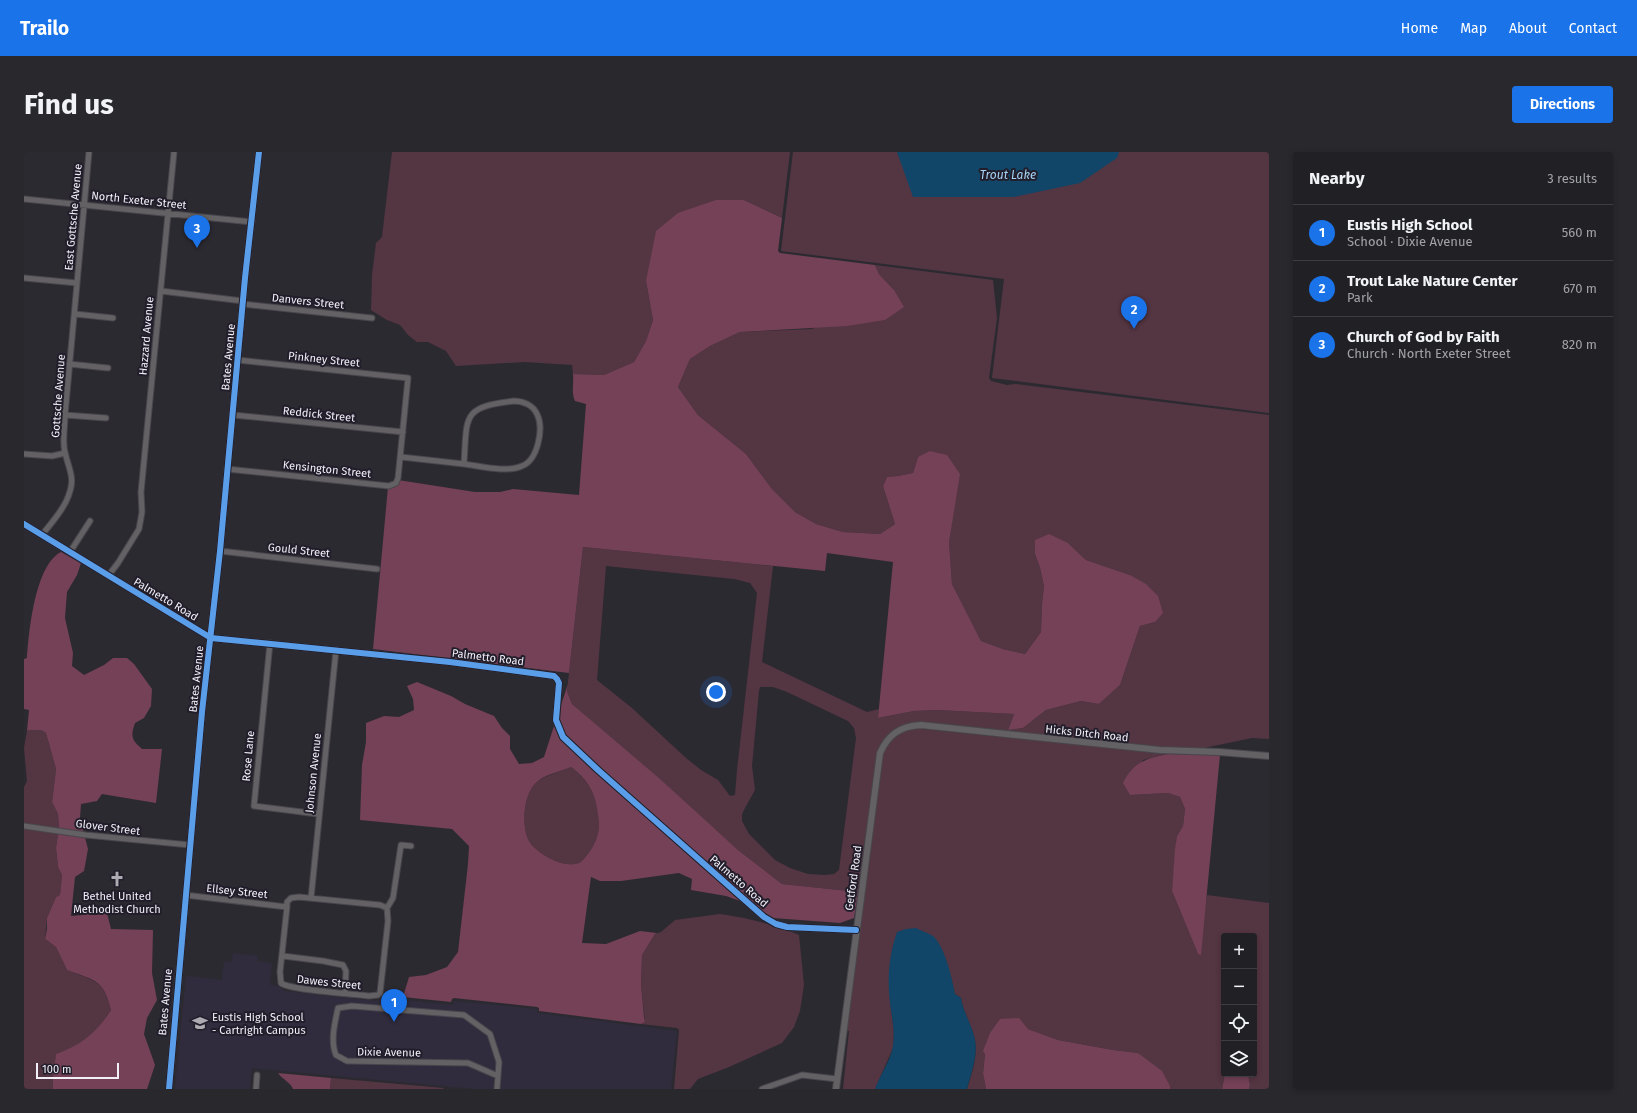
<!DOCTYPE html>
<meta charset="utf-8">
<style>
:root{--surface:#212025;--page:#29282d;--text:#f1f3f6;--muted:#a2a3a7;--line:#3e3e42;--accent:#1a73e8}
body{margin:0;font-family:"Fira Sans",sans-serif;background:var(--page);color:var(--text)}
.controls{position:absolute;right:12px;bottom:12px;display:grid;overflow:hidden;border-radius:4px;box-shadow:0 2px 6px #0003}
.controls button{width:36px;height:36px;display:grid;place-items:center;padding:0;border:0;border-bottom:1px solid var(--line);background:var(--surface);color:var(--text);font:20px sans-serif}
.scale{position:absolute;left:12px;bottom:10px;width:83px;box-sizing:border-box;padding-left:4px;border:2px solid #f2eff8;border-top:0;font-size:11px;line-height:14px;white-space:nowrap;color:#f2eff8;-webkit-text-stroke:3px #211d2a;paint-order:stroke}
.you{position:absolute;left:692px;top:540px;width:14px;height:14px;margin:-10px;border:3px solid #fff;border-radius:50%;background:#1a73e8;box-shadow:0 0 0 6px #1a73e833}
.badge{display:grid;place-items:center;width:26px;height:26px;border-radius:50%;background:var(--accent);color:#fff;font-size:13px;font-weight:700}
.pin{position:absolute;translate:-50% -33px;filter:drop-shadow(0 1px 2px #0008)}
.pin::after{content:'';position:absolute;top:21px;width:14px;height:12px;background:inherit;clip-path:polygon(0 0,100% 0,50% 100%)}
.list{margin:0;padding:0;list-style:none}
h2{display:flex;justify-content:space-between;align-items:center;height:52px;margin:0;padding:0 16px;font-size:17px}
h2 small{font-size:13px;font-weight:400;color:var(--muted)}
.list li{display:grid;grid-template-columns:26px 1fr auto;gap:12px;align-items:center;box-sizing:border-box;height:56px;padding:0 16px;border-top:1px solid var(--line)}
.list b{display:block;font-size:15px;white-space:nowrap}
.list p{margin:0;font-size:13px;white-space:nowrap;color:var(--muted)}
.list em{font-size:13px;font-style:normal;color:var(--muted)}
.icon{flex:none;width:22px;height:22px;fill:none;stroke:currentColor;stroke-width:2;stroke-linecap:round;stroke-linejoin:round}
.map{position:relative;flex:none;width:1245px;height:937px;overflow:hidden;border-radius:4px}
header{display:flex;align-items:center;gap:24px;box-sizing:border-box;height:56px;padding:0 20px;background:var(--accent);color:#fff}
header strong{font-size:19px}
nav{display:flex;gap:22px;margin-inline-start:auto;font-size:14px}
.intro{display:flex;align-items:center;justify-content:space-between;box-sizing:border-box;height:96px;padding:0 24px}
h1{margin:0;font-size:28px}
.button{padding:10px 18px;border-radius:4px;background:var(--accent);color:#fff;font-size:14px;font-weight:700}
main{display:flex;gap:24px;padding:0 24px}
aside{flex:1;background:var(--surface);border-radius:4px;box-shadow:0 2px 6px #0003}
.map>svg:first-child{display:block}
</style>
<header>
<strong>Trailo</strong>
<nav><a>Home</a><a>Map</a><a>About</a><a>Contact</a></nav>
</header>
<div class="intro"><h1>Find us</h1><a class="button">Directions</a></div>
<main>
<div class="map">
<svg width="1245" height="937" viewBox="0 0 1245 937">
<rect width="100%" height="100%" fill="#2c2a31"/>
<path fill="#312c3d" d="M209,801L234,804L233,809L248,811L246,833L255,834L260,839L352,849L360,846L429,853L430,849L513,857V861L653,879L647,937H451L228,916L226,937H151L162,824L198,828L200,809L208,810Z"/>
<path fill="#543542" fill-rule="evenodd" d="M368,0H766L758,66L720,48L622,129L629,168L622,189L610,210L580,223L549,222L548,213L501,210L432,214L422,199L404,190H393L384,183L376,173L363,168L347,158L348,123L352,91L358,85Z
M769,0H1245V261L968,226L980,127L757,99Z
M851,113L969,128L973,166L965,226L967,229L983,233L991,232L1245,263V587L1228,586L1175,597L1137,596L897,570C874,571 863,579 853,600L834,740L758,732L714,698L548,552L543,539L559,395L749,414L738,510L843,560L855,557L854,566L890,559L913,558L990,562L984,578L999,576L1022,558L1057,549L1075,552L1096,533L1116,474L1131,470L1106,423L1062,408L1044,391L1011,402L1016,416L1020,434L1018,452L1017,480L1001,502L979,497L957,489L928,432L925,390L929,359L894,305L889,321L874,324L863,325L859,334L871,372L856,382L819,380L792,372L771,360L748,337L722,302L674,263L654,235L666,207L686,194L716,180L788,177L870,138L855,122ZM582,414L710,427L726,431L733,441L713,618L711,643L706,644L694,628L677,618L662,606L608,556L573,528ZM736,535H749L763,540L824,569L830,576L832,586L815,718L810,722L801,723L784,722L766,716L751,708L725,682L718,669V662L721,656L731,638L728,614L735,539Z
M888,576L1144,602L1119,608L1106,643L1144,641L1156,645L1161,657L1159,674L1153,684L1148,739L1174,802L1183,743L1245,751V937H1225L1226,933L1224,922H1230V784H1200L1201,922L1198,937H1146V934L1114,901L1089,898L1034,888L1004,877L961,902L959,920L962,937H943C948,921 954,904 951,888C948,873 939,860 937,846L931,842L926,822L869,794L865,821L866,849L870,880L869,896L851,937H819L825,879H823L859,602C865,588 873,580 888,576Z
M4,578H17L22,581L32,617L28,650L34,662L35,675L32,696L34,715L38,723L36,743L32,745L23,766L21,787L32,795L43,818C71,830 79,826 87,858C73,880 56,894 32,903L29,925V937H0V635L3,629L0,596L3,579Z
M547,615C567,631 574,646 575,672C575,683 570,695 563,703C561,705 558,710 555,711C540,717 513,702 505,689C497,674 499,640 514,629C523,623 536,620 547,615Z
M696,762C715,765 734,768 751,775C760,778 767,779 775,783L780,833L776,859L770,875L758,891L705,915L674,927L666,937H650L655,878L653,876L617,872L621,870L617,832L618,803L631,782L637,780L651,768Z
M307,926L420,936L419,937H306Z"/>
<path fill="#744157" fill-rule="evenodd" d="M692,48H720L758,66L754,99L756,101L851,113L855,122L870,138L880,155L861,168L823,174L716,180L686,194L666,207L654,235L674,263L722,302L748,337L771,360L792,372L819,380L856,382L871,372L859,334L863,325L874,324L889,321L894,305L906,299L923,303L936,322L925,390L928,432L957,489L979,497L1001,502L1017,480L1018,452L1020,434L1016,416L1011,402V388L1025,382L1044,391L1062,408L1106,423L1122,432L1134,444L1139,461L1131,470L1116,474L1096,533L1075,552L1057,549L1022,558L999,576L984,578L990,562L913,558L890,559L854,566L869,410L803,401L801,419L559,395L545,521L349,497L364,335L374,328L451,340H476L489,337L555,343L562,252L551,249C547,240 550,232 549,222L580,223L610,210L622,189L629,168L622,129L632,79L654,61Z
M37,400L57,411L53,423L43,440L41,466L49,501L48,514L60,523L80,513L89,506H103L110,512L128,537L127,554L120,566L111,571C106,585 108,588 118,597H138L132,651L78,642L73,649L57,652L56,666L64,697L60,719L51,725L47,764L59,763L66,759L83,761L87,777L129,778L128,821L133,848L123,866L120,882L131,913L123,937H29V925L32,902C56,894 73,880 87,858C79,826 71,829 43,818L32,795L21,787L23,777V766L32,745L36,743L38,723L34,715L32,696L35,675L34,662L28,650L32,617L22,581L17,578H5L3,579L5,558L0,557V507L3,506C5,479 11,413 37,400Z
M393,530L427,544L441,552L470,564L478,576L486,584V597L495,612L508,611L520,605L530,574L536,587L571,620L719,750L702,744L667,738L668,727L655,721L597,729H576L567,725L558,791L582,792L616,779L633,781L631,782L618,803L617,832L620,865L621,870L617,872L515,859V856L513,855L430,846L428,847L427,850L379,845L385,825L402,823L423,815L434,800L444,712L445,694L428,677L336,668L338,613L342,590V571L360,564L375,565L390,558L389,547L383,534ZM547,615C568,631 573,646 575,672C575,683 570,695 563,703C561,705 558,710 555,711C540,717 513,702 505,689C497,674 499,640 514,629C523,622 536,620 547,615Z
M544,532L543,539L548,552L636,627L714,698L758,732L834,740L830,766L816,771L749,766L742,763L576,616L541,583L537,576L535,559Z
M1144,602L1196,603L1177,803L1174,802L1148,739L1151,697L1153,684L1159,674L1161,657L1156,645L1144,641L1106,643L1099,631C1110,609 1122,607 1144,602Z
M995,866L1004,877L1034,888L1089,898L1114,901L1138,919L1146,934V937H962L959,921L961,902L959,899L966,881L976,867Z
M254,921L307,926L306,937H269C267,931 258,927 254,921Z
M1201,922H1224L1226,933L1225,937H1198Z"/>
<path fill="#114669" d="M873,0H1095L1093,6L1056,31L990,45H889Z
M892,776C897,779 905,781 909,784C921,795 928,826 931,842L937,846C939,860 948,873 951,888C954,904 947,921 943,937H851C856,923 867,908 869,894C871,879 868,865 866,851C863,827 865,803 873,780L882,777Z"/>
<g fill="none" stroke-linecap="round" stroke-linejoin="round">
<defs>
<path id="minor" d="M0,47L228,70
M0,126L53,131
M137,139L219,149
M219,152L348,166
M51,162L89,166
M45,212L84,216
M490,249C499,249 509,253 513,262C520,276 514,308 498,314C483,321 456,314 440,312C443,263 438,255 490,249Z
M41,263L82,266
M209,263L379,280
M0,302L28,304L41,301
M377,305L440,312
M203,317L365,334L372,331L374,326L384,226L214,208
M18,383C27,371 39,359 44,345C52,325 45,319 41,300C38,289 41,275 41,263L65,0
M196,399L353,417
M46,400L66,369
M84,424L94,411L115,377L118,360L117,340L150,0
M246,491L230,654L294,662
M0,674L62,683L166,693
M161,743L263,755
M287,746L312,498
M363,756L356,753L275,745L267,746L263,750V755L256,820L257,831C265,838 330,842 345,844L354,843L356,841L364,769L363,756L369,746L377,693L387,694
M259,804L299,809L319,813L322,819L321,841
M232,937L233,923
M473,937L475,910L466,882L440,863L328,854L314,856C311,870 306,889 312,903L323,909L444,911L474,924
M738,937L778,923L813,927"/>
<path id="tertiary" d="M0,372L187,486L426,510L530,524L533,527L535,531L532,568L539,585L574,618L740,765L752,772L763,775L832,778
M145,937L178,560L196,399L221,126L235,0
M812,937L856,601C864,583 876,574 897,573L1136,598L1195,600L1245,604"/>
</defs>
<use href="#minor" stroke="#49464c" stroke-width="7"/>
<use href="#tertiary" stroke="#49464c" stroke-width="8"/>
<use href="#minor" stroke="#636164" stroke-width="5"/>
<use href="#tertiary" stroke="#636164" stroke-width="6"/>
<defs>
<path id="cycleway" d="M0,372L187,486L426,510L530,524L533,527L535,531L532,568L539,585L574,618L740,765L752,772L763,775L832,778
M145,937L178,560L196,399L221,126L235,0"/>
</defs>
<use href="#cycleway" stroke="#211d2a" stroke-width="8"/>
<use href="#cycleway" stroke="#5a9eea" stroke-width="6"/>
</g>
<defs>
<symbol id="church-bare" viewBox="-9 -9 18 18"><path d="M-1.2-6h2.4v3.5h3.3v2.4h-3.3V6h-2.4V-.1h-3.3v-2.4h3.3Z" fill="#adaab2" stroke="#211d2a" stroke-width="2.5" paint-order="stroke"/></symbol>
<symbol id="school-bare" viewBox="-9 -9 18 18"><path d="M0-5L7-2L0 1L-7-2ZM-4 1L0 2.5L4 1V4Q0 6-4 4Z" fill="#adaab2" stroke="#211d2a" stroke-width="2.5" paint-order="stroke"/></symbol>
</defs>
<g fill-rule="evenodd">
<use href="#church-bare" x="82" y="716" width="22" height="22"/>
<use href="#school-bare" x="165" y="860" width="22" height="22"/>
</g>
<g text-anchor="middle" stroke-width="4" stroke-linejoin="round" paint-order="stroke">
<g font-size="11" fill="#f2eff8" stroke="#211d2a">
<text transform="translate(115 48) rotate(6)" y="4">North Exeter Street</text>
<text transform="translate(49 65) rotate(-85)" y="4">East Gottsche Avenue</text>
<text transform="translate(284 149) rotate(6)" y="4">Danvers Street</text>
<text transform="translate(122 184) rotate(-85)" y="4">Hazzard Avenue</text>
<text transform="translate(204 205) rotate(-85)" y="4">Bates Avenue</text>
<text transform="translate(300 207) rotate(6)" y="4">Pinkney Street</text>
<text transform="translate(34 244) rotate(-86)" y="4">Gottsche Avenue</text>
<text transform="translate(295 262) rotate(6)" y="4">Reddick Street</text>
<text transform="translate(303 317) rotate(6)" y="4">Kensington Street</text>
<text transform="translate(275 398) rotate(6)" y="4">Gould Street</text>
<text transform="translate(142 447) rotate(31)" y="4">Palmetto Road</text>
<text transform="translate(464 505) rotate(7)" y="4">Palmetto Road</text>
<text transform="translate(172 527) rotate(-84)" y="4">Bates Avenue</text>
<text transform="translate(1063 581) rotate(6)" y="4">Hicks Ditch Road</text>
<text transform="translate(224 604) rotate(-85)" y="4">Rose Lane</text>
<text transform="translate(289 621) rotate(-84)" y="4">Johnson Avenue</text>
<text transform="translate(84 675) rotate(7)" y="4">Glover Street</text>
<text transform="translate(829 726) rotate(-82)" y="4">Getford Road</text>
<text transform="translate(715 729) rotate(41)" y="4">Palmetto Road</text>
<text transform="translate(213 739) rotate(6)" y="4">Ellsey Street</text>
<text transform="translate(305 830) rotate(6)" y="4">Dawes Street</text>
<text transform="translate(141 850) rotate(-85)" y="4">Bates Avenue</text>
<text transform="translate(365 900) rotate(1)" y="4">Dixie Avenue</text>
</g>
<g font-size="11" fill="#f2eff8" stroke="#211d2a">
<text x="93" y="748">Bethel United<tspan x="93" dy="13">Methodist Church</tspan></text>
<text x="188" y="869" text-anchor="start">Eustis High School<tspan x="188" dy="13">- Cartright Campus</tspan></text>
</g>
<g font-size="12" font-style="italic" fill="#a6d4f7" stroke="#211d2a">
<text x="984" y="27">Trout Lake</text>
</g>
</g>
</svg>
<div class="controls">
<button>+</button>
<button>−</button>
<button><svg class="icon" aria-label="locate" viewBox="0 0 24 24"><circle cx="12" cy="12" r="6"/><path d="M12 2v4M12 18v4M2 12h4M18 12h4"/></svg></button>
<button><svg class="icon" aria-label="layers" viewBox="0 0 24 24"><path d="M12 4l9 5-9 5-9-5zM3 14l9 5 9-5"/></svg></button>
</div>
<div class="scale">100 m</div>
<div class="you"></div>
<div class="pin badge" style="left:370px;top:870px">1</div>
<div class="pin badge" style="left:1110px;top:177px">2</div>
<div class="pin badge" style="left:173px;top:96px">3</div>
</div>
<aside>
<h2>Nearby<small>3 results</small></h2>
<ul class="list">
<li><span class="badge">1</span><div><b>Eustis High School</b><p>School · Dixie Avenue</p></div><em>560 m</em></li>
<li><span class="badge">2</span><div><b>Trout Lake Nature Center</b><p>Park</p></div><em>670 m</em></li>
<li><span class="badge">3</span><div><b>Church of God by Faith</b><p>Church · North Exeter Street</p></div><em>820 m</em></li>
</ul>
</aside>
</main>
